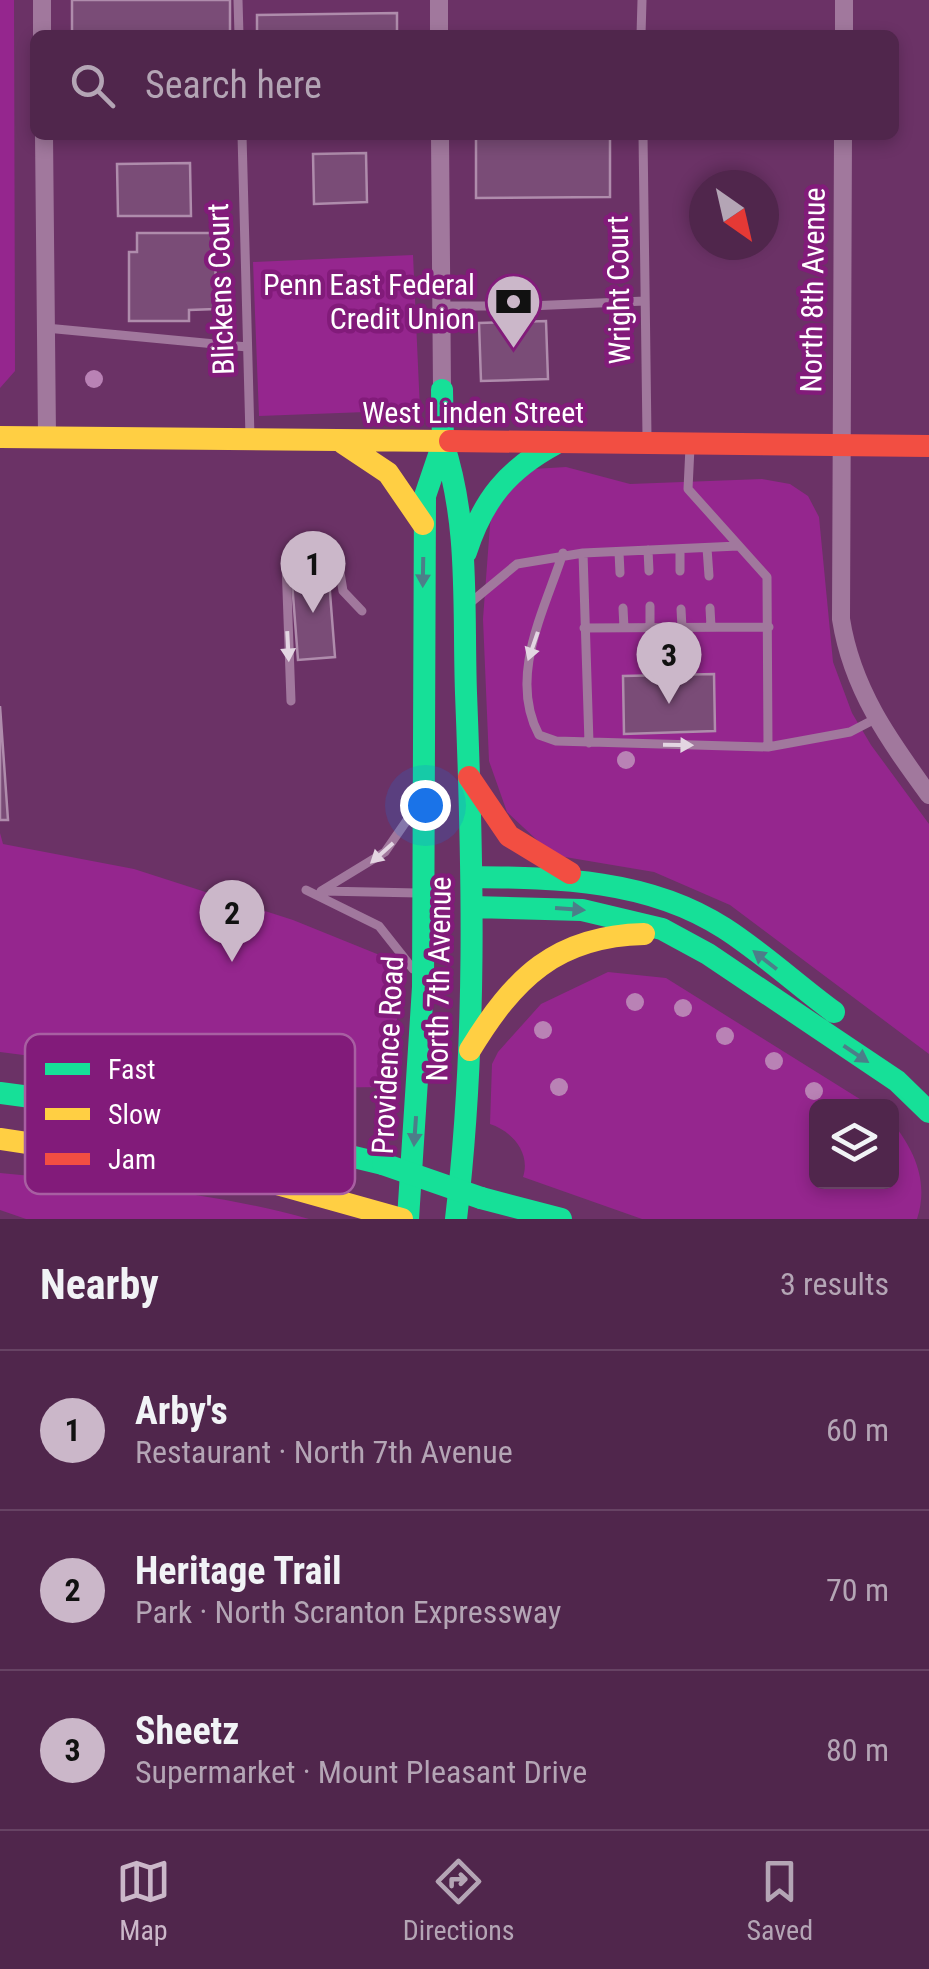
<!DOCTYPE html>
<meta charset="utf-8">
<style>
:root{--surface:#50264c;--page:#562e53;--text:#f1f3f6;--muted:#b4a5b5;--line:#674364;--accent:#cbb7c9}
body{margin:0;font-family:"Roboto Condensed",sans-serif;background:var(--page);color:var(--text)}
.controls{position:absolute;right:30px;bottom:30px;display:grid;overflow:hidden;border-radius:15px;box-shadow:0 5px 15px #0003}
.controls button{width:90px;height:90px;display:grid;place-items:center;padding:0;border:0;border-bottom:2px solid var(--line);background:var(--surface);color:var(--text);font:50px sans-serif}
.compass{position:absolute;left:689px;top:170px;width:90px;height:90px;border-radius:50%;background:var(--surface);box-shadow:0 5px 15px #0003;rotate:146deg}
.you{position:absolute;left:425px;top:805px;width:35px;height:35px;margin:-25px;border:8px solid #fff;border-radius:50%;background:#1a73e8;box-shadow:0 0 0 15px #1a73e833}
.badge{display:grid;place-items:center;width:65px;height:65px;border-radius:50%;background:var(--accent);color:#111;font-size:32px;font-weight:700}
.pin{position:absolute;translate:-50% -82px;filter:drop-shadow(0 2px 5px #0008)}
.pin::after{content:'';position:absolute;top:52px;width:35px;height:30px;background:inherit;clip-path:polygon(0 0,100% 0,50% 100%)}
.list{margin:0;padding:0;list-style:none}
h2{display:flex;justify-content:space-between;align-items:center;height:130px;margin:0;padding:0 40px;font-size:42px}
h2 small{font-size:32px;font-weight:400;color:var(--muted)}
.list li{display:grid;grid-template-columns:65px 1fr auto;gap:30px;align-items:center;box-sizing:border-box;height:160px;padding:0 40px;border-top:2px solid var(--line)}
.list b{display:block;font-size:38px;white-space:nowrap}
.list p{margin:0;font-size:32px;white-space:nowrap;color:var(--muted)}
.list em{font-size:32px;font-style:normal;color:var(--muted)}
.icon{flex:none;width:55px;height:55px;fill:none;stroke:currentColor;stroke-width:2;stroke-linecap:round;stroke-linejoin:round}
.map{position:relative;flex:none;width:929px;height:1219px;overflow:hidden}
.search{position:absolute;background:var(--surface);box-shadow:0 5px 15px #0003;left:30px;right:30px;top:30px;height:110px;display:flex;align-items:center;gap:25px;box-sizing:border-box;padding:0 35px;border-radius:15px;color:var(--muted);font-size:38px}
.sheet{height:610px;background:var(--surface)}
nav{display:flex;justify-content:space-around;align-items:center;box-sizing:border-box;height:140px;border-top:2px solid var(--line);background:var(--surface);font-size:28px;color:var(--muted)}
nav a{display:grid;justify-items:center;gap:5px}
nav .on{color:var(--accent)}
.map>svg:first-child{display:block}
</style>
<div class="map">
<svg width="929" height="1219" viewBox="0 0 929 1219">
<rect width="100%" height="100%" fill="#6b3266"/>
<path fill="#95268e" d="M0,0H14L15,371L0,388Z
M413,255L420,410L259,416L253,262Z
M566,467L630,484L762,479L790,484L808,496L819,517L833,662L852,713L871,745L929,824V1054L730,905L654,872L553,855L507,812L489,761L483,619L490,525L494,506L533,469Z
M0,833L3,844L134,869L293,920L382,956L399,997L391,1087L280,1088L0,1052Z
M608,972L666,978L871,1106H816V1182H892V1122C915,1151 929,1182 917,1219H642L523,1177C531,1153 512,1131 490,1124L492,1064L498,1052L541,1004Z
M0,1173C102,1183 210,1191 309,1219H26L0,1210Z"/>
<path fill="#7a4c77" stroke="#af8cac" stroke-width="2.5" d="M72,0H230V35H72Z
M397,13V35H257V15Z
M476,135H610V197L476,198Z
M366,153L367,202L314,204L313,154Z
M190,163L191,216H118L117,164Z
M137,233H215L216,309L189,310V321H129V252H137Z
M528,294L530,322L498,323L496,296Z
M546,321L548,379L481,381L479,323Z
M328,567L335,657L298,660L291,569Z
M714,674L715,731L624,734L623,676Z
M0,706L8,820H0Z"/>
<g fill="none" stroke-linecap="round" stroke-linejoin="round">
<path stroke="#a1789d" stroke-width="9" d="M238,0L239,35
M641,35L642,0
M242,135L250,437
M643,135L647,437
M441,306H497
M529,306L645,301
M46,328L247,347
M690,447L688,489L767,577L768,747L850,732L875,719
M707,548L709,576
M680,549V571
M648,550L649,571
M619,552L620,573
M563,553C544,611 508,677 539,735L556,741L768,747
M470,603L517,564L583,553
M650,606V628
M623,608L624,628
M710,608L711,627
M681,609L682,628
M584,628L769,627
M291,701L286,563L294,556L337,554L343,591L362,611
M589,743L583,553L738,546
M306,890L379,926L413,969
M321,891L385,852L414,810
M323,891L418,893"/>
<path stroke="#a1789d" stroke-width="18" d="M42,0V35
M439,0V35
M844,35V0
M44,135L47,435
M440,135L442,390
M843,135L841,619C852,689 889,740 929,795"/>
<path stroke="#16e098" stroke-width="22" d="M443,443C470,525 463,608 466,693C473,869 477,1043 456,1219
M466,552C483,500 507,470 555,444
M472,877C559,878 648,879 724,928C763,953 797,985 834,1012
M473,907L582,910L662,929L708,954L897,1081L929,1112
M0,1093L196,1119L383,1164
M481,1198L561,1219
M408,1219L423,987L425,496L443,443L442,390"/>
<path stroke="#ffcf43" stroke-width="22" d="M0,437L450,441
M343,443L388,473L423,524
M470,1050C514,978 556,936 644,934
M0,1139L252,1177L402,1219"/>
<path stroke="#f24e42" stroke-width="22" d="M450,441L929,446
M469,777L509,836L570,873"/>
<path stroke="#16e098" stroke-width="22" d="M383,1164L481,1198"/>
</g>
<g fill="#b982b5">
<circle cx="94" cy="379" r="9"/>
<circle cx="626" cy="760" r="9"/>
<circle cx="635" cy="1002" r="9"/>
<circle cx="683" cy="1008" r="9"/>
<circle cx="543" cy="1030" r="9"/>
<circle cx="725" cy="1036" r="9"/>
<circle cx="774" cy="1061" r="9"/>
<circle cx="559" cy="1087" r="9"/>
<circle cx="814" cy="1091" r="9"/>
</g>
<defs><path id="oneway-solid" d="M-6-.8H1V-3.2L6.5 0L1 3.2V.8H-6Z" transform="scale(2.5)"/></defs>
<g fill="#4c7e89">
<use href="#oneway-solid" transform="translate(423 572) rotate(91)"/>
<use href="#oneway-solid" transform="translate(570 909) rotate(4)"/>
<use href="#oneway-solid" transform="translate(765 960) rotate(-142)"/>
<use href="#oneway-solid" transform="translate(856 1054) rotate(34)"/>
<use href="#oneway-solid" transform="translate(415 1131) rotate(94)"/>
</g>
<g fill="#e3d6e2">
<use href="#oneway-solid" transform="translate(288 646) rotate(87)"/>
<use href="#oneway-solid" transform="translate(533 646) rotate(109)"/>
<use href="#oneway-solid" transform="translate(678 745) rotate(1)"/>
<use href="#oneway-solid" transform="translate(382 853) rotate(138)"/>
</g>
<defs>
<symbol id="bank-pin" viewBox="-11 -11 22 30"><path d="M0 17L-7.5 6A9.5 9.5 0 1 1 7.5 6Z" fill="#cbb7c9" stroke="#821b7a"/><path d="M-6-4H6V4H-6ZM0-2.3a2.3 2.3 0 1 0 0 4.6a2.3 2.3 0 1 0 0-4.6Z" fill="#111"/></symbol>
</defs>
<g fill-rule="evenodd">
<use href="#bank-pin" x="482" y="270" width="63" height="86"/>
</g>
<g text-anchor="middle" stroke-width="9" stroke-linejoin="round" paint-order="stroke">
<g font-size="30" fill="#fff" stroke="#821b7a" text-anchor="end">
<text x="475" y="295">Penn East Federal<tspan x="475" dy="34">Credit Union</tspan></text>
</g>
<g font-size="30" fill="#fff" stroke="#821b7a">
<text transform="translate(221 289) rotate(-92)" y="10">Blickens Court</text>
<text transform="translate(619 290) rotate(-91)" y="10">Wright Court</text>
<text transform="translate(813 290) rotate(-89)" y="10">North 8th Avenue</text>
<text x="473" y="423">West Linden Street</text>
<text transform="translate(439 979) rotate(-89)" y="10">North 7th Avenue</text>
<text transform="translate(388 1055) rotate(-87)" y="10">Providence Road</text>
</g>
</g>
<rect x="25" y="1034" width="330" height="160" rx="15" fill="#821b7a" stroke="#a85fa2" stroke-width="2.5"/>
<rect x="45" y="1063" width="45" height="12" fill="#16e098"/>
<rect x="45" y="1108" width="45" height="12" fill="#ffcf43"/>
<rect x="45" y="1153" width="45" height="12" fill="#f24e42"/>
<g font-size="28" fill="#fff">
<text x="108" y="1079">Fast</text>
<text x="108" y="1124">Slow</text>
<text x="108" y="1169">Jam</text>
</g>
</svg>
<div class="controls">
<button><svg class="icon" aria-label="layers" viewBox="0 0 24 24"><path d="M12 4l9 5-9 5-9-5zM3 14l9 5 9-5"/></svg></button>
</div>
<svg class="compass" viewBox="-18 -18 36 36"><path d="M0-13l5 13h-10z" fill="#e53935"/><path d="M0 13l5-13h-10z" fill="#b4a5b5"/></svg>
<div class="you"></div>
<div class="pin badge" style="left:313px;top:613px">1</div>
<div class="pin badge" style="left:232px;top:962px">2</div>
<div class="pin badge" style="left:669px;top:704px">3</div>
<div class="search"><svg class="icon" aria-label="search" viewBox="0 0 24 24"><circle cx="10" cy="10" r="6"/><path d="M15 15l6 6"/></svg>Search here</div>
</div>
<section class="sheet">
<h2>Nearby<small>3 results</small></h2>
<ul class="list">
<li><span class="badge">1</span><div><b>Arby's</b><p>Restaurant · North 7th Avenue</p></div><em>60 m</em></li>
<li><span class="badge">2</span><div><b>Heritage Trail</b><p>Park · North Scranton Expressway</p></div><em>70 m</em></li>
<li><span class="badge">3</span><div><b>Sheetz</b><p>Supermarket · Mount Pleasant Drive</p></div><em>80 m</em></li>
</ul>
</section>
<nav>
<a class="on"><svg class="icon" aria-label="map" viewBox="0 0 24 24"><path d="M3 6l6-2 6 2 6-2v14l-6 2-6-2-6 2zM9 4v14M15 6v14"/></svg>Map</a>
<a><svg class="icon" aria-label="directions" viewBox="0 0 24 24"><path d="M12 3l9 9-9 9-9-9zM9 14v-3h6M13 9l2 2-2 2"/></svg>Directions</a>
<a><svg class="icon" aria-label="saved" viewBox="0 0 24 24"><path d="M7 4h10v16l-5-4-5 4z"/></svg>Saved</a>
</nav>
